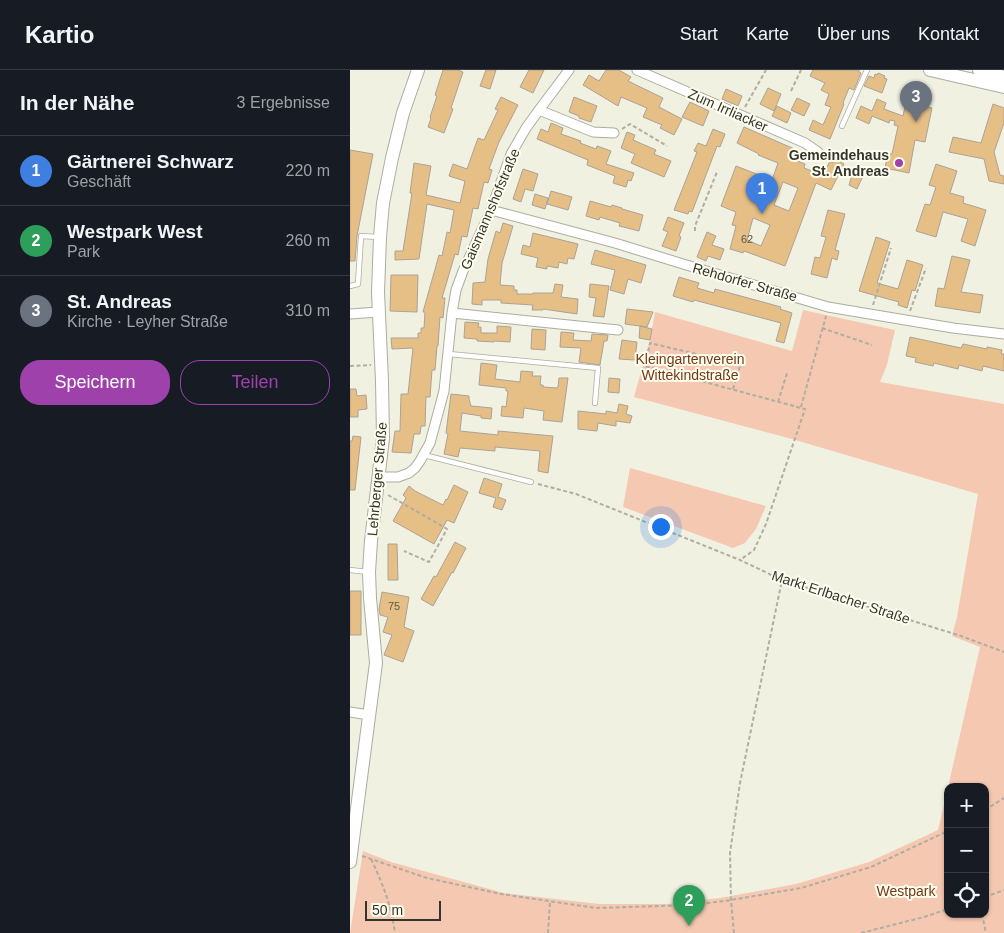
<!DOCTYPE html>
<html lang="de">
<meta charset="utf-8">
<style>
:root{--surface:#171b24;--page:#242831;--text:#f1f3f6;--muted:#9ea1a6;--line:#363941;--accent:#9e41ab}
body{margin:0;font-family:Helvetica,sans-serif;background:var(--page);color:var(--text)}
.controls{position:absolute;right:15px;bottom:15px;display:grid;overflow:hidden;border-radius:10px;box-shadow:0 1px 4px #0004}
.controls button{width:45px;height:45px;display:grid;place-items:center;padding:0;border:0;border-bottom:1px solid var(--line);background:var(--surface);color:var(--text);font:25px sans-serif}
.scale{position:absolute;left:15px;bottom:12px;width:76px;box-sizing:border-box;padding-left:5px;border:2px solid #35352f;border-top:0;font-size:14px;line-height:18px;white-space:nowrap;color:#35352f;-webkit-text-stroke:4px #fefeef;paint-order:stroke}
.you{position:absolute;left:310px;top:456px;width:18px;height:18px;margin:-12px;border:4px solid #fff;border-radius:50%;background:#1a73e8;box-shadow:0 0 0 8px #1a73e833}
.badge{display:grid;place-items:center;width:32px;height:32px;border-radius:50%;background:var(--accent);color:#fff;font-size:16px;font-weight:700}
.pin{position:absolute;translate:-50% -41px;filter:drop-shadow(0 1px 2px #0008)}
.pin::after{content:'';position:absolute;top:26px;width:18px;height:15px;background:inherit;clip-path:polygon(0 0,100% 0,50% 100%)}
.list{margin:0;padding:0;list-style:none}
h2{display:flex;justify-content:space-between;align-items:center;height:65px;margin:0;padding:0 20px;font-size:21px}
h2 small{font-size:16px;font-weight:400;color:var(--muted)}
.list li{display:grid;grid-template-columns:32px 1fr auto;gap:15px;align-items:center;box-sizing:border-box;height:70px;padding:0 20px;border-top:1px solid var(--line)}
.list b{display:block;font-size:19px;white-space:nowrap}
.list p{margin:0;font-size:16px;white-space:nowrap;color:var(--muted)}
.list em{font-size:16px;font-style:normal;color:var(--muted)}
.actions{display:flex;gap:10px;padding:15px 20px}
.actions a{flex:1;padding:11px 0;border:1px solid var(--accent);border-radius:20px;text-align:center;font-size:18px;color:var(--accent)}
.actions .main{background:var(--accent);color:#fff}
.icon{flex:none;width:28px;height:28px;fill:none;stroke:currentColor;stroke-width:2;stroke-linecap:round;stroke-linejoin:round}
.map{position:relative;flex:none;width:654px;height:863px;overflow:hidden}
header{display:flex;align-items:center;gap:30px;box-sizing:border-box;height:70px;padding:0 25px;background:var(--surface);border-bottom:1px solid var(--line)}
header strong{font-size:24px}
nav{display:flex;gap:28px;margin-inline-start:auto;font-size:18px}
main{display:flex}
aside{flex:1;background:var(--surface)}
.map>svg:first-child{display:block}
</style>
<header>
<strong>Kartio</strong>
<nav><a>Start</a><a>Karte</a><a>Über uns</a><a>Kontakt</a></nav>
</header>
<main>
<aside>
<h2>In der Nähe<small>3 Ergebnisse</small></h2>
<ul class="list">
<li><span class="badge" style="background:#3f7fe0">1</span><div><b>Gärtnerei Schwarz</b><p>Geschäft</p></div><em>220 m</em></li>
<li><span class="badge" style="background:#2e9e5b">2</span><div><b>Westpark West</b><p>Park</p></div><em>260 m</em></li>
<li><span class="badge" style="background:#6b7280">3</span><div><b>St. Andreas</b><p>Kirche · Leyher Straße</p></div><em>310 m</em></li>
</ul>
<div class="actions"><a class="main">Speichern</a><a>Teilen</a></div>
</aside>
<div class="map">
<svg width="654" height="863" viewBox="0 0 654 863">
<rect width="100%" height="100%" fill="#f1f1e2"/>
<path fill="#f5c8b1" d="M453,240L545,260L537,295L530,312L654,334V863H0L13,781L41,792L154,823L249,834H317L370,828L446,814L519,792L588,760L598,719V844H635V717H598L630,577L602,566L607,547L628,424L442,369L284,327L300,270L305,242L442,281Z
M280,398L416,436L406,459L395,473L383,478L273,437Z"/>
<path fill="#e6bf86" stroke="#aba297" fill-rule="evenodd" d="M93,0H108L113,2L101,38L103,39L94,63L78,57L81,48L80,47L87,26L85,25Z
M136,0H146L140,19L130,16Z
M179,0H194L183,23L170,17Z
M256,0H269L281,7L278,11L313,28L309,37L332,49L324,65L310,58L312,55L293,47L297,38L271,27L268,36L233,15L239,5L249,11Z
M463,0H509V2L511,3L504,20L499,18L493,33L494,34L480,69L459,60L463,50L473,55L481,37L475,35L479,24L471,20L475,13L460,6Z
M528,3L535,6L534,8L537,9L532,23L514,16L519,6L524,8L525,4L527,5Z
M418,18L431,24L424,41L410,34Z
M376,19L392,26L388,36L372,29Z
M151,27L168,35L149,72L139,99L142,100L138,113L134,112L128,139L123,138L117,167L112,166L108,185L105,184L92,228H95L93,248L90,247L88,276H87L85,300H82L80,327H76L75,356H71L70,364H64L61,383L42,382L45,361H50L51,324H58L63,278L42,279L41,268H68V263H71V258H74L75,242H73L89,185L92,186L97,162L100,163L104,140L77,134L69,189L45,190V181H53L62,123H60L64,93L81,96L76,125L110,133L115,111L99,106L103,94L117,99L128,68L134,70L148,40L145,39Z
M224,27L247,36L241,52L229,48V46L219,42Z
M447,28L460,34L454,46L441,40Z
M527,29L536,33L534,39L553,46L556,32L558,33L559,31L574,34V36L582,38L575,72L565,70L559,103L535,98L538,83L542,84L548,56L544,55L545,51L540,50L539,53L522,46L519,54L506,48L511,36L522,41Z
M340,32L359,41L353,56L332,47Z
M643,34L654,38V53L644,82L650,105L654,106V114L639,111L634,89L599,82L603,67L631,73Z
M427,36L441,43L437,53L422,46Z
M201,53L213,58L211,64L231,71L230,73L246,79L247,76L261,81L256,94L284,103L281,111L278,110L276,117L263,113L265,106L237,95L238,90L187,69L191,59L198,62Z
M394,57L449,81L445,90L455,94L454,98L473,105L480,91L483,93L485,89L494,94L481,120L466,113L435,196L394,181L393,183L380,179L386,156L382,155L386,142L371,136L386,96L422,110L428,93L408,85L409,84L387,73ZM433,112L448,118L439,141L424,135ZM403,148L420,155L411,176L397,170Z
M363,59L375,64L370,77L367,76L342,142L339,141L338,144L324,140L347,82L344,81L348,73L356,76Z
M277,62L285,65L283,70L306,80L304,84L321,91L314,107L281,93L285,84L271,78Z
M0,80L23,84L7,166L5,191H0Z
M586,94L607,101L600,123L614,127L613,133L636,140L625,176L611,171L618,149L593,142L586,167L566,161L575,134L580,135L586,117L579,115Z
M173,99L188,104L183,121L175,119L171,132L163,129Z
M503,102L513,106L507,119L499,115Z
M201,121L222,127L218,140L197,134Z
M185,124L198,128L195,139L182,135Z
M240,131L261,137L262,135L272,138V139L293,145L289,161L269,156L270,153L250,147L249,150L236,146Z
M478,140L495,144L485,180L489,181L487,190L482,188L477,208L461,204L465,187L470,188L476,167L471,166Z
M318,147L334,153L329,166L331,167L326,181L312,176L318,162L313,160Z
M153,153L163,156L152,193L150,215L164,216V220H167V224H183V223H203L205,214L213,215L211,227L228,229L227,244L193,239V240H182L183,235L151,233V230H132V235L122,234L123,213L135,212L138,189L146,161L150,163Z
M357,162L366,166L362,175L374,179L370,190L358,186L356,191L347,187Z
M183,163L228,174L224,189L218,188L217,194L209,192L208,198L197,196V199L186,197L188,188L171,184L173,175L180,177Z
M526,167L540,172L527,213L548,219L557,190L573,195L565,221L562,220L557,238L548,235L549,232L509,221Z
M245,180L296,195L291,213L278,209L274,224L260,220L265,200L241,194Z
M602,186L620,190L611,222L633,225L630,243L585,236L588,218L594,219Z
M41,205H68L67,242L40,241Z
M329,207L349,213L347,218L364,223L365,219L431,237L430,239L442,243L434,273L426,271L431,253L344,230L343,232L323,226Z
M240,214L259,216L254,247L243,246L246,228L239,227Z
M277,239L303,242L297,257L275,254Z
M115,252L129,253L128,257H131V263H147V256L161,257L160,272L145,271L144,272L127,271V269L114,268Z
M290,256L302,259L300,270L289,268Z
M182,259L196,260L195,280L181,279Z
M211,262L224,263L223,270L241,271L242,264L258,265L257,271H254L250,295L229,292L231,278L210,277Z
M560,267L611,278L613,274L637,279V277L652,280L651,284H654V301L633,296L632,301L609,295L608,299L584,293L583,296L565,292L566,288L556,286Z
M272,270L287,272L285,290L269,289Z
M131,293L147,295L145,309L170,312L171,301L183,302L182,306H191L190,315H193V317L207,318L208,317L209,308H218L212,352L193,350L194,341L174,338L173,348L151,346L152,336L156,337L158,321H156V318L129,315Z
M259,308L270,309L269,323L258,322Z
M0,319H6L7,326L16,325L17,339L8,340V347H0Z
M101,324L119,326V329L121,336L142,338L141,349L131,348V346L112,343L110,361L148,365V361L203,366L198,403L188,401L190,381L145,377V381L110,378L108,387L94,384L98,364L96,363Z
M269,334L278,336L276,344L282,346L280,353L266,351V356L248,353L247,361L228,359V341L256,344V341L267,343Z
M3,366L11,367L5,420H0V371H2Z
M134,408L152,414L148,427L156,430L152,440L143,437L146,428L129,423Z
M104,415L118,422L104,453L97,450L84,474L43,451L56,428L53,425L59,416L65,421L93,435L96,429L97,430Z
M105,472L116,478L103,503L102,502L83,536L71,529L84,506L86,507Z
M38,474H47L48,510H38Z
M0,521H11V565H0Z
M32,522L59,527L54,557L64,561L53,592L34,585L42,565L33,562L38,547L30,545L29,539Z"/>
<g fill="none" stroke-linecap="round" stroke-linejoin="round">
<defs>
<path id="lane" d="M492,56L517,0
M0,216L8,214L11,166L29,167
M99,284L248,298L245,333
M74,385L181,412
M0,500L18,502"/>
<path id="street" d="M287,0L455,73L468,82
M189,40L243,62L264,63
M141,140L265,173L333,194L478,237L603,258L654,264
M102,243L268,260
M0,244L28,242
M29,407H48L59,403L65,398L70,391L80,373L94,321L102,243L106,220L113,201L141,140L161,84L176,58L189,40L219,0
M0,642L19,645"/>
<path id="secondary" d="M580,0L654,17
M629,0L654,7
M0,792L26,593L20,528L19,502L21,471L33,368L32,311L28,222L30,167L33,133L42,88L53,43L68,0"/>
</defs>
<use href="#lane" stroke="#adad9f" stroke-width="6"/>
<use href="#street" stroke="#adad9f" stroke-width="11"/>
<use href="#secondary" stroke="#adad9f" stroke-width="14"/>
<path stroke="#aeaea2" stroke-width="2" stroke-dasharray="4 2.5" stroke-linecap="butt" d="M441,21L451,0
M395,37L416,0
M272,59L280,54L317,76
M345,161V156L367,102
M523,235L541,178
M560,241L576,198
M472,258L522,275
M346,284L300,273L295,296L455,339L416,454L404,480L390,490
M0,296L21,295
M383,319L391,293
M428,332L437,303
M451,337L476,246
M188,414L226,424L390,490L432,510L611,566L654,582
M38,425L97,459L79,492L54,481
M635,740L654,728
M12,786L77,808L151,824L246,838L343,835L381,830L451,818L521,797L598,761
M21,789C33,814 41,835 45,863
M635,827L654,820
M632,844L636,863
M198,863L200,831
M384,863L381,830L380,783L390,713L432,510
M511,863L574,847L598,839"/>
<use href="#lane" stroke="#fff" stroke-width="4.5"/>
<use href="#street" stroke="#fff" stroke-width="9"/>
<use href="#secondary" stroke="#fff" stroke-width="12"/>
</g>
<circle fill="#9e41ab" stroke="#fefeef" stroke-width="2" cx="549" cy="93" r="5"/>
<g text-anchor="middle" stroke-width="4" stroke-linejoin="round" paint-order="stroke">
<g font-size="11" fill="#615845">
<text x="397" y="173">62</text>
<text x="44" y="540">75</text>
</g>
<g font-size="14" fill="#35352f" stroke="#fefeef">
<text transform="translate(378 40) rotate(24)" y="5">Zum Irrliacker</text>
<text transform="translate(140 139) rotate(-67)" y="5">Gaismannshofstraße</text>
<text transform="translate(395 212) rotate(16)" y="5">Rehdorfer Straße</text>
<text transform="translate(27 409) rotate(-85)" y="5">Lehrberger Straße</text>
<text transform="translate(491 527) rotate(18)" y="5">Markt Erlbacher Straße</text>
</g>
<g font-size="14" font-weight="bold" fill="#35352f" stroke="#fefeef" text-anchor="end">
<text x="539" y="90">Gemeindehaus<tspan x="539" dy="16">St. Andreas</tspan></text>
</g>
<g font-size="14" fill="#713815" stroke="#fefeef">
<text x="340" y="294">Kleingartenverein<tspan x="340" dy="16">Wittekindstraße</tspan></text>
<text x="556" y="826">Westpark</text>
</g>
</g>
</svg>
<div class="controls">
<button>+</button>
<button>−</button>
<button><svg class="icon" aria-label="locate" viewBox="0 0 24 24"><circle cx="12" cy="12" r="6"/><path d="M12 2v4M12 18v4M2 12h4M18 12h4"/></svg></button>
</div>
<div class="scale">50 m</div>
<div class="you"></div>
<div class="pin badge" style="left:412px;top:144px;background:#3f7fe0">1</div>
<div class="pin badge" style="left:339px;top:856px;background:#2e9e5b">2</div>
<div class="pin badge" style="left:566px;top:52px;background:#6b7280">3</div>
</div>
</main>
